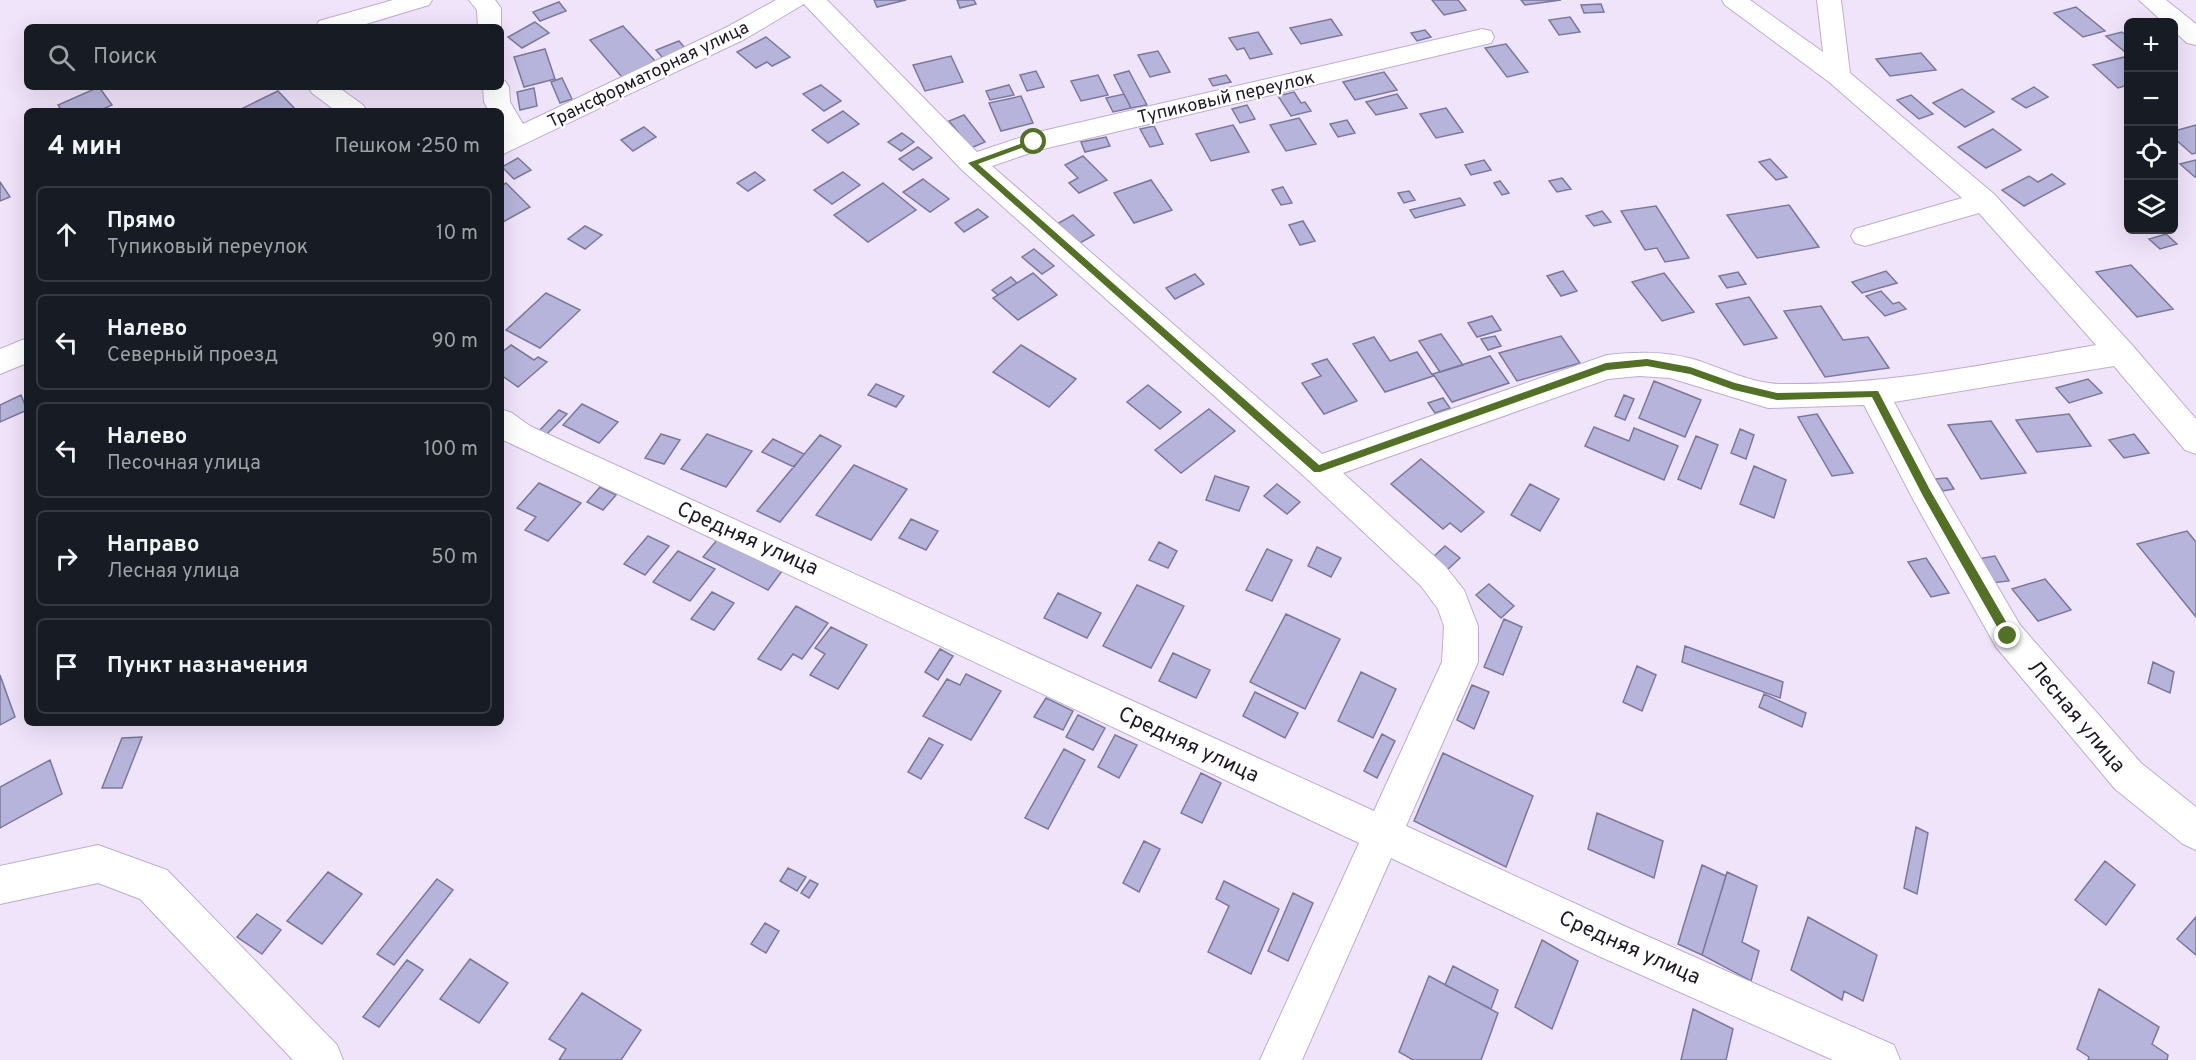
<!DOCTYPE html>
<html lang="ru">
<meta charset="utf-8">
<style>
:root{--surface:#171b24;--page:#242831;--text:#f1f3f6;--muted:#9ea1a6;--line:#363941}
body{margin:0;font-family:Overpass,sans-serif;background:var(--page);color:var(--text)}
.controls{position:absolute;right:18px;top:18px;display:grid;overflow:hidden;border-radius:9px;box-shadow:0 6px 24px #0002}
.controls button{width:54px;height:54px;display:grid;place-items:center;padding:0;border:0;border-bottom:2px solid var(--line);background:var(--surface);color:var(--text);font:30px sans-serif}
.stop{position:absolute;width:18px;height:18px;margin:-14px;border:4px solid #527026;border-radius:50%;background:#fff}
.stop.end{background:#527026;border-color:#fff;box-shadow:0 2px 6px #0008}
.list{margin:0;padding:0;list-style:none}
h2{display:flex;justify-content:space-between;align-items:center;height:78px;margin:0;padding:0 24px;font-size:26px}
h2 small{font-size:20px;font-weight:400;color:var(--muted)}
.list li{display:grid;grid-template-columns:39px 1fr auto;gap:18px;align-items:center;box-sizing:border-box;height:96px;margin:0 12px 12px;padding:0 12px;border:2px solid var(--line);border-radius:9px}
.list b{display:block;font-size:22px;white-space:nowrap}
.list p{margin:0;font-size:20px;white-space:nowrap;color:var(--muted)}
.list em{font-size:20px;font-style:normal;color:var(--muted)}
.icon{flex:none;width:33px;height:33px;fill:none;stroke:currentColor;stroke-width:2;stroke-linecap:round;stroke-linejoin:round}
.map{position:relative;flex:none;width:2196px;height:1060px;overflow:hidden}
.search{position:absolute;background:var(--surface);box-shadow:0 6px 24px #0002;left:24px;top:24px;width:480px;height:66px;display:flex;align-items:center;gap:15px;box-sizing:border-box;padding:0 21px;border-radius:9px;color:var(--muted);font-size:22px}
.panel{position:absolute;background:var(--surface);box-shadow:0 6px 24px #0002;left:24px;top:108px;width:480px;height:618px;border-radius:9px}
.map>svg:first-child{display:block}
</style>
<div class="map">
<svg width="2196" height="1060" viewBox="0 0 2196 1060">
<rect width="100%" height="100%" fill="#f0e4fb"/>
<path fill="#b7b4db" stroke="#7b789c" stroke-width="1.5" d="M874,0H906L877,7Z
M957,0H974L976,4L960,8Z
M1432,0H1458L1466,10L1444,15Z
M1521,0H1561L1525,5Z
M559,2L566,11L540,21L533,12Z
M1601,4L1604,12L1584,13L1581,5Z
M2076,7L2105,31L2083,37L2054,13Z
M1570,17L1580,32L1559,35L1549,20Z
M1331,19L1342,35L1301,44L1290,28Z
M535,22L549,33L522,48L508,37Z
M623,26L656,62L622,77L590,40Z
M1425,30L1431,37L1417,41L1411,33Z
M1258,32L1272,54L1250,59L1244,48L1237,50L1229,38Z
M2122,32L2128,37V51L2125,52L2106,36Z
M766,37L790,57L772,66L767,62L756,68L737,52Z
M679,41L685,48L663,58L656,50Z
M1506,44L1528,72L1507,77L1485,48Z
M545,49L555,79L524,87L514,57Z
M1158,51L1170,72L1150,77L1138,55Z
M1921,53L1936,70L1890,76L1876,59Z
M951,56L963,82L925,91L913,65Z
M2128,56V85L2118,88L2093,65Z
M1036,71L1044,87L1027,91L1020,75Z
M1129,71L1147,105L1131,108L1114,75Z
M1384,72L1397,90L1355,100L1343,82Z
M1098,75L1108,95L1081,101L1071,81Z
M1226,75L1231,82L1213,86L1209,79Z
M562,78L572,99L560,103L551,82Z
M821,85L841,101L824,111L803,94Z
M1009,85L1014,95L990,100L986,91Z
M99,87L112,105L99,111H62L58,105Z
M2034,87L2048,97L2026,108L2012,99Z
M534,88L537,106L520,110L517,92Z
M1962,89L1994,112L1965,127L1933,103Z
M278,91L297,111H237Z
M1294,92L1301,103L1305,102L1311,111L1291,116L1278,96Z
M1124,94L1131,108L1113,112L1106,98Z
M1397,94L1407,108L1376,115L1366,102Z
M1911,95L1933,114L1919,119L1897,100Z
M1021,96L1033,123L1001,131L989,103Z
M1247,105L1255,119L1240,123L1232,109Z
M1446,108L1463,132L1436,138L1420,114Z
M843,111L859,124L828,143L812,130Z
M964,115L985,142L971,148L949,121Z
M1299,118L1316,144L1286,151L1270,125Z
M1347,120L1355,133L1338,137L1330,124Z
M1233,125L1249,152L1211,161L1196,134Z
M2196,125V153L2192,154L2174,138V131Z
M1154,126L1163,144L1150,147L1140,129Z
M644,127L656,137L633,151L621,140Z
M1993,129L2021,150L1986,168L1958,147Z
M902,133L914,142L901,151L888,142Z
M1106,137L1110,146L1085,152L1081,142Z
M918,147L932,158L913,170L899,159Z
M1083,156L1107,180L1079,193L1069,183L1078,178L1065,165Z
M518,158L531,170L514,179L502,167Z
M1770,159L1787,177L1776,180L1759,162Z
M1484,160L1491,170L1471,175L1465,165Z
M2196,160V177H2195L2180,164Z
M755,172L765,180L748,191L737,183Z
M843,172L860,185L832,204L814,190Z
M2052,174L2065,184L2024,206L2002,190L2029,176L2038,182Z
M1562,178L1571,189L1557,192L1549,181Z
M923,179L949,199L930,212L903,192Z
M1151,180L1172,210L1134,223L1114,193Z
M1500,181L1509,193L1502,195L1494,183Z
M0,182L10,197L0,201Z
M506,183L530,207L501,223V186Z
M883,183L916,210L868,242L834,215Z
M1283,187L1292,203L1281,205L1272,190Z
M1409,191L1415,200L1404,203L1398,193Z
M1460,198L1465,205L1415,218L1410,210Z
M1789,205L1819,247L1757,258L1727,215Z
M1656,206L1689,258L1665,262L1657,248L1645,250L1621,211Z
M978,209L988,217L964,232L955,223Z
M1602,211L1611,222L1594,226L1586,216Z
M1073,215L1094,235L1078,244L1057,224Z
M1303,221L1315,241L1300,245L1289,225Z
M585,226L602,235L585,249L568,239Z
M2166,234L2177,244L2160,249L2149,239Z
M1034,249L1054,266L1042,274L1022,257Z
M2131,265L2173,309L2137,317L2096,272Z
M1563,271L1577,291L1561,296L1547,276Z
M1886,271L1897,283L1862,293L1852,282Z
M1738,272L1746,284L1727,288L1719,276Z
M1033,273L1057,295L1018,320L993,298Z
M1664,273L1694,312L1662,321L1632,282Z
M1195,274L1204,284L1175,299L1166,288Z
M1011,277L1017,283L998,295L992,290Z
M1881,291L1893,304L1899,302L1906,309L1885,316L1866,296Z
M546,293L580,310L540,348L506,330Z
M1749,297L1777,338L1744,345L1716,304Z
M1821,306L1843,340L1868,337L1889,368L1825,377L1784,311Z
M1492,316L1501,330L1477,337L1468,323Z
M1441,334L1463,365L1440,372L1419,341Z
M1495,336L1501,346L1488,350L1481,339Z
M1561,336L1580,363L1517,381L1499,353Z
M1374,337L1390,361L1417,352L1433,376L1385,392L1353,344Z
M511,345L534,360L538,357L547,362L518,387L501,375V353Z
M1021,345L1076,379L1049,407L993,372Z
M1490,356L1509,383L1452,402L1433,374Z
M1327,359L1357,401L1324,414L1302,383L1321,376L1312,364Z
M2088,379L2102,393L2069,403L2056,388Z
M1654,381L1701,400L1685,437L1639,418Z
M876,384L904,396L896,407L868,395Z
M1148,385L1181,412L1160,429L1127,402Z
M21,395L27,410L0,422V405Z
M1624,395L1634,399L1625,420L1615,416Z
M1443,398L1450,408L1435,413L1428,403Z
M582,404L618,422L599,443L563,425Z
M1209,409L1235,431L1181,473L1155,450Z
M559,410L567,414L546,435L538,432Z
M1817,414L1853,473L1832,476L1798,417Z
M2069,414L2091,446L2037,452L2016,420Z
M1991,421L2026,473L1981,479L1948,425Z
M1594,427L1629,441L1634,428L1678,446L1664,480L1585,446Z
M1740,429L1754,435L1746,459L1731,453Z
M661,434L680,440L664,464L645,458Z
M707,434L752,451L726,487L681,469Z
M2134,434L2149,453L2124,458L2109,440Z
M820,435L841,446L780,522L757,511Z
M1696,436L1718,445L1701,489L1678,479Z
M773,439L804,454L794,467L762,452Z
M1421,459L1484,512L1461,532L1450,523L1443,529L1391,484Z
M854,465L907,489L871,540L816,515Z
M1754,466L1786,480L1774,518L1740,504Z
M1215,476L1249,487L1239,511L1206,500Z
M1947,478L1954,489L1943,491L1935,479Z
M539,483L581,503L548,541L525,530L536,517L517,508Z
M1277,484L1300,502L1287,514L1264,496Z
M1530,484L1559,499L1540,531L1511,515Z
M600,487L616,495L603,510L587,502Z
M911,519L938,531L926,550L899,538Z
M2187,531L2196,542V617L2137,544Z
M648,536L669,546L645,575L624,564Z
M717,540L782,571L768,590L703,557Z
M1159,542L1177,551L1168,568L1149,560Z
M1445,546L1460,558L1446,571L1431,559Z
M1317,547L1341,558L1331,577L1308,566Z
M1267,549L1292,560L1272,601L1246,590Z
M678,551L715,569L690,601L653,582Z
M1995,556L2009,581L1991,583L1977,559Z
M1926,558L1949,593L1931,597L1908,562Z
M2045,579L2071,610L2038,621L2012,589Z
M1489,584L1514,606L1501,618L1476,595Z
M1137,585L1184,606L1151,668L1103,646Z
M712,592L734,603L714,630L691,619Z
M1058,593L1101,613L1087,638L1044,618Z
M796,606L828,623L802,659L793,654L781,670L758,659Z
M1286,614L1340,639L1305,709L1250,682Z
M1504,619L1522,627L1503,675L1484,667Z
M831,627L867,645L838,689L810,675L825,654L815,648Z
M1685,646L1783,682L1780,698L1682,662Z
M940,649L953,656L938,680L925,672Z
M1173,653L1210,670L1196,698L1159,681Z
M2153,662L2174,672L2170,693L2148,683Z
M1637,666L1656,675L1642,711L1623,702Z
M1361,672L1396,689L1373,738L1338,721Z
M966,674L1001,691L971,740L923,716L947,679L960,685Z
M0,675L15,717L0,725Z
M1472,685L1489,692L1474,729L1457,720Z
M1255,692L1298,713L1285,738L1243,716Z
M1764,694L1806,713L1802,727L1759,707Z
M1046,698L1073,711L1063,730L1034,717Z
M1078,715L1105,728L1093,750L1066,737Z
M1382,734L1395,741L1377,778L1364,771Z
M1115,735L1137,745L1119,778L1098,767Z
M142,737L122,788H102L122,738Z
M929,738L943,745L921,779L908,772Z
M1064,749L1085,760L1048,829L1025,818Z
M1443,753L1533,796L1506,867L1414,821Z
M50,760L62,794L0,828V787Z
M1201,773L1221,783L1202,823L1181,813Z
M1597,813L1663,841L1654,878L1588,849Z
M1916,827L1928,833L1917,894L1904,888Z
M1144,841L1160,849L1139,892L1123,883Z
M2105,861L2135,885L2106,925L2075,900Z
M1702,865L1726,876L1702,955L1678,944Z
M788,868L806,877L797,891L780,881Z
M328,872L362,894L322,944L287,921Z
M1727,872L1757,886L1742,942L1759,951L1751,981L1702,955Z
M437,879L453,890L394,965L377,954Z
M810,880L818,884L809,898L801,893Z
M1224,881L1279,909L1251,974L1208,952L1229,906L1216,899Z
M1293,893L1313,903L1288,961L1268,951Z
M257,914L281,930L262,954L237,937Z
M1808,917L1877,955L1863,1001L1844,991L1842,1000L1791,970Z
M2196,917V955L2177,939Z
M765,923L779,931L766,953L751,944Z
M1542,940L1578,961L1552,1029L1515,1007Z
M470,959L508,983L479,1023L440,999Z
M407,960L423,970L379,1027L363,1017Z
M1453,966L1498,990L1491,1009L1445,985Z
M1429,976L1498,1013L1481,1060H1413L1399,1052Z
M2099,989L2159,1027L2152,1044L2168,1055L2167,1060H2088L2089,1057L2077,1049Z
M582,993L641,1030L621,1060H559L566,1049L549,1039Z
M1693,1009L1733,1029L1726,1060H1681Z"/>
<g fill="none" stroke-linecap="round" stroke-linejoin="round">
<defs>
<path id="minor" d="M393,0H432L429,5L356,27H316L319,21Z
M469,0H495L501,8V29V27H478L477,10Z
M776,0H827L977,152L1034,133L1482,29L1491,31L1494,37L1491,43L1039,150L992,166L1322,454L1607,355C1636,352 1664,351 1693,359C1722,368 1749,383 1780,384C1887,386 1992,363 2096,345L1979,213L1865,246L1855,243L1851,236L1855,229L1962,198L1829,82L1725,5L1722,0H1750L1823,52L1817,0H1841L1850,73L1994,194L2132,345L2196,419V454L2185,450L2114,366L1894,402L1937,483L2020,625L2141,763L2196,807V850L2183,844L2115,789L1996,647L1915,503L1864,405L1768,408L1670,378L1639,376L1608,379L1343,473L1445,566L1464,590L1478,626V662L1406,826L1622,925L1894,1045L1900,1060H1833L1594,954L1391,858L1302,1060H1260L1359,843L501,439V409L512,413L530,426L1374,811L1442,662L1444,626L1438,609L1421,586L1306,478L962,170L804,4L745,39L501,155V111H489L484,102L483,87H501V80L505,81L509,87L510,102L523,124L727,27Z
M2139,0H2166L2196,24V45L2187,43L2174,31V22H2163Z
M308,87H338L363,105L367,111H336L312,93Z
M27,338V363L0,374V349Z
M98,845L167,870L337,1045L343,1060H293L140,899L98,883L0,904V866Z"/>
</defs>
<use href="#minor" stroke="#bfacd0" stroke-width="2"/>
<use href="#minor" fill="#fff" fill-rule="evenodd"/>
</g>
<path fill="#527026" d="M1031,140L1038,142L978,164L1319,465L1606,363L1647,359L1690,367L1735,383L1777,393L1878,391L1930,490L2012,632V639H2004L1923,496L1872,397L1777,400L1734,390L1690,374L1647,366L1607,370L1320,472H1314L968,163Z"/>
<g text-anchor="middle" stroke-width="4.5" stroke-linejoin="round" paint-order="stroke">
<g font-size="18" fill="#1f1825" stroke="#fff">
<text transform="translate(648 74) rotate(-26)" y="6">Трансформаторная улица</text>
<text transform="translate(1226 97) rotate(-13)" y="6">Тупиковый переулок</text>
</g>
<g font-size="21" fill="#1f1825" stroke="#fff">
<text transform="translate(748 538) rotate(24)" y="7">Средняя улица</text>
<text transform="translate(2077 716) rotate(50)" y="7">Лесная улица</text>
<text transform="translate(1189 744) rotate(25)" y="7">Средняя улица</text>
<text transform="translate(1630 947) rotate(24)" y="7">Средняя улица</text>
</g>
</g>
</svg>
<div class="controls">
<button>+</button>
<button>−</button>
<button><svg class="icon" aria-label="locate" viewBox="0 0 24 24"><circle cx="12" cy="12" r="6"/><path d="M12 2v4M12 18v4M2 12h4M18 12h4"/></svg></button>
<button><svg class="icon" aria-label="layers" viewBox="0 0 24 24"><path d="M12 4l9 5-9 5-9-5zM3 14l9 5 9-5"/></svg></button>
</div>
<div class="stop" style="left:1034px;top:142px"></div>
<div class="stop end" style="left:2008px;top:636px"></div>
<div class="search"><svg class="icon" aria-label="search" viewBox="0 0 24 24"><circle cx="10" cy="10" r="6"/><path d="M15 15l6 6"/></svg>Поиск</div>
<section class="panel">
<h2>4 мин<small>Пешком · 250 m</small></h2>
<ul class="list">
<li><svg class="icon" aria-label="ahead" viewBox="0 0 24 24"><path d="M12 20V5M6 11l6-6 6 6"/></svg><div><b>Прямо</b><p>Тупиковый переулок</p></div><em>10 m</em></li>
<li><svg class="icon" aria-label="left" viewBox="0 0 24 24"><path d="M17 20v-9H6M10 6l-5 5 5 5"/></svg><div><b>Налево</b><p>Северный проезд</p></div><em>90 m</em></li>
<li><svg class="icon" aria-label="left" viewBox="0 0 24 24"><path d="M17 20v-9H6M10 6l-5 5 5 5"/></svg><div><b>Налево</b><p>Песочная улица</p></div><em>100 m</em></li>
<li><svg class="icon" aria-label="right" viewBox="0 0 24 24"><path d="M7 20v-9h11M14 6l5 5-5 5"/></svg><div><b>Направо</b><p>Лесная улица</p></div><em>50 m</em></li>
<li><svg class="icon" aria-label="arrive" viewBox="0 0 24 24"><path d="M6 21V4h12l-3 4 3 4H6"/></svg><div><b>Пункт назначения</b></div></li>
</ul>
</section>
</div>
